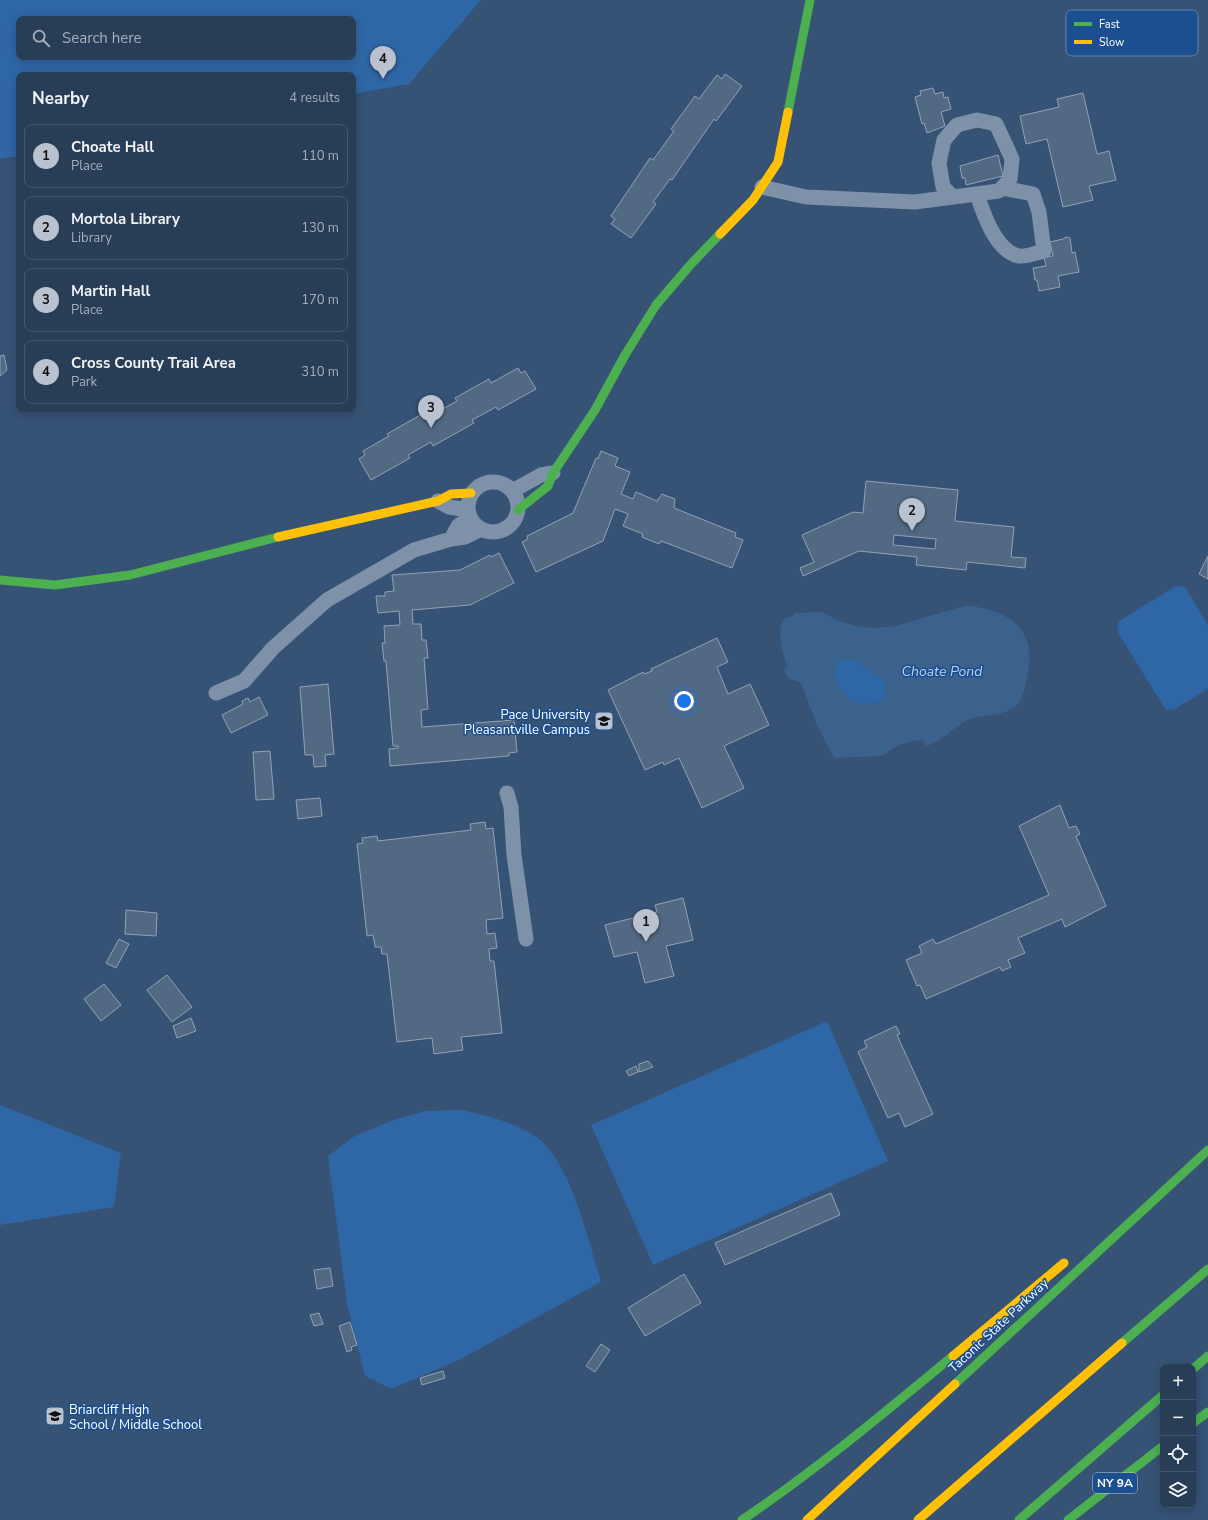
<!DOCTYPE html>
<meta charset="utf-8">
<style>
:root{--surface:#283e57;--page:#30455d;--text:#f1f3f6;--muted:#a5aeba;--line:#44576d;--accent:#b9c2ce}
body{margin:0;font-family:"Nunito Sans",sans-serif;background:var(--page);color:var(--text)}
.controls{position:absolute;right:12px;bottom:12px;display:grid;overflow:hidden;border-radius:8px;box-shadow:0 2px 10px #0003}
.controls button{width:36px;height:36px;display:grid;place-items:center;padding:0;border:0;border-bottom:1px solid var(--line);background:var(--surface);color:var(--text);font:20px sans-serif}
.you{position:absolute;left:684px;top:701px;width:14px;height:14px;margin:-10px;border:3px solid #fff;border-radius:50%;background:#1a73e8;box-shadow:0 0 0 6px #1a73e833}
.badge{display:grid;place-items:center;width:26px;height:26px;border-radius:50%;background:var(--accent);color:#111;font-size:13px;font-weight:700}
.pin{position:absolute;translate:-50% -33px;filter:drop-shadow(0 1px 2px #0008)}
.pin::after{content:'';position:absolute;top:21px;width:14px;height:12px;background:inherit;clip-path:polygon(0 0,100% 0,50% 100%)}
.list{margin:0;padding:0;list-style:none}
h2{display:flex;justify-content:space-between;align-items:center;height:52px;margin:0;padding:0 16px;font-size:17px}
h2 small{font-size:13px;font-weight:400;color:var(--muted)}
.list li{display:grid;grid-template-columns:26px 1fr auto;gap:12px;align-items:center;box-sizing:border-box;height:64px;margin:0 8px 8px;padding:0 8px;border:1px solid var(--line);border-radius:8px}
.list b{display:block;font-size:15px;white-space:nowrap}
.list p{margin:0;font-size:13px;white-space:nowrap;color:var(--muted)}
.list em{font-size:13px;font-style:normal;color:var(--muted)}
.icon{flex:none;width:22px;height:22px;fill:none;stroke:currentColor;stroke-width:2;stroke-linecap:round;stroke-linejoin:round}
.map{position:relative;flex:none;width:1208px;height:1520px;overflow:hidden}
.search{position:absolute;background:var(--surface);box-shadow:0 2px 10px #0003;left:16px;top:16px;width:340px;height:44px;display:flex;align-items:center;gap:10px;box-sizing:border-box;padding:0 14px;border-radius:8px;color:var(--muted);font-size:15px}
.panel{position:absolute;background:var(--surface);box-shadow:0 2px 10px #0003;left:16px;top:72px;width:340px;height:340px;border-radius:8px}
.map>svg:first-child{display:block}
</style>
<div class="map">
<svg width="1208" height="1520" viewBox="0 0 1208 1520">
<rect width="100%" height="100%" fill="#365274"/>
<path fill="#2f66a5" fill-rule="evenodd" d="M0,0H481L409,84L353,94V75H19V156L0,159ZM19,19H353V57H19Z
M1176,586L1185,587L1208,625V689L1173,710L1165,709L1117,631L1119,621Z
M843,659C859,657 875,673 886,683C887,706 876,704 858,704C843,696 823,673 843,659Z
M827,1021L888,1161L653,1265L591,1125Z
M0,1105L121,1153L114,1207L0,1225Z
M461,1110C488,1116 515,1122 538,1138C571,1163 589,1243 601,1282L459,1360L391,1389L365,1376L347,1304L328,1156L353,1137L393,1120L425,1111Z"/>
<path fill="#3b618d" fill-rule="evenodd" d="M967,605C1011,612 1038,628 1027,677C1025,686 1024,698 1017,705C1003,718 984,713 968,720C953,727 943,741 927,746L921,740C905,742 895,745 883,756L834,758L817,725L801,683L788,678L784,670L787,666C782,650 777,636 783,619L793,616L794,613L822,612L837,620L856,626L874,628L896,626ZM843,659C859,657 875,673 886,683C887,706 876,704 858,704C843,696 823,672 843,659Z"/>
<path fill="#526984" stroke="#92a2b6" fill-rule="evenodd" d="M725,74L742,86L716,121L714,119L672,180L670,179L653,202L656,204L631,238L611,224L615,219L611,216L650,158L653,160L674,131L671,129L695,96L699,99L717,75L722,79Z
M933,88L935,94L943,92L944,98L948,97L951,109L941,112L945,126L927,133L924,123L922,124L915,97L921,95L920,91Z
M1083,93L1097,154L1109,151L1116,180L1089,186L1093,200L1063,207L1047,139L1026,144L1020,116L1059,107L1057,99Z
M998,155L1003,176L966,185L965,178H962L960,166Z
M1066,237L1070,238L1072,253L1075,252L1079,272L1058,276L1060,287L1039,291L1037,280H1035L1033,268L1046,266L1044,257L1053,256L1050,242L1063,239Z
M4,355L7,370L0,376V356Z
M518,368L521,373L525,371L536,389L498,410L496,407L472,420L474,423L433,446L431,442L408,455L410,458L371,480L359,459L365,455L363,451L389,436L387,434L422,414L424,419L457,401L455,398L489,379L491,383Z
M601,451L618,458L615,466L630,472L621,494L633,499L636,492L657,501L662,494L675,499L674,508L736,533L735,537L743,540L732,568L661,541L659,544L642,537L643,534L623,526L628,514L615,509L603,541L536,572L522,542L528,539L527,536L573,513L596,458L598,459Z
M866,481L958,490L955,521L1014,527L1011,557L1026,558L1025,568L967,562L966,570L916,565L917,557L859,551L803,576L800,568L814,562L802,535L853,512L863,513ZM894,535L936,539L935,549L893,545Z
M499,553L514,583L470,605L412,610L413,624H421L422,640H426L428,658H424L428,709L421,710L422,727L514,720L517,752L509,753V756L390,766L389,749L398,748V746H393L386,661H384L382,643H385L384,626L400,625L399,611L378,613L376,596H385V592L394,591L392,575L460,570L490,555L491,557Z
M1208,556V579L1199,574Z
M717,638L728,662L717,667L728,694L750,684L769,725L724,746L744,788L702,808L679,758L664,765L663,762L645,770L608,690L643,672L644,674L652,671L651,669Z
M328,684L334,754L325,755L326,766L314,767L313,755H305L300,687Z
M259,697L268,715L231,733L222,715L243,704L242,701L248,698L250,702Z
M270,751L274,799L256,800L253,752Z
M320,798L322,816L298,819L296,800Z
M1060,805L1069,828L1076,826L1080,834L1076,836L1106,906L1065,927L1062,919L1018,938L1025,953L1008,960L1011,967L1002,971L1000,967L926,999L920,985L917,986L906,960L922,953L919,946L933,939L936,944L1049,895L1019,826Z
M485,822L486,829L493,828L503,918L486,920L487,934L495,933L497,948L489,949L490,961H494L502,1033L461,1037L463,1050L434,1054L432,1038L397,1042L387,954H382L381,947H375L373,935L367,936L357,844L363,843L362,838L377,836L378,841L471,830L470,824Z
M683,898L693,940L666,946L674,976L645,983L637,952L614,957L605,925L657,912L655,905Z
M126,910L157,913L156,936L125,934Z
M119,939L129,944L116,968L106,963Z
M167,975L192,1007L172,1022L147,990Z
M104,984L121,1005L101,1021L84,999Z
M191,1018L196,1031L177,1038L173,1026Z
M896,1026L900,1034L897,1035L933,1114L905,1127L899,1113L888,1118L858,1052L867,1047L864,1041Z
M648,1061L653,1067L639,1072V1064Z
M636,1066L638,1072L629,1076L626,1071Z
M831,1193L840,1215L725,1265L715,1243Z
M330,1268L333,1286L317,1289L314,1270Z
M684,1274L701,1303L645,1336L628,1308Z
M319,1313L323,1324L314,1326L310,1315Z
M350,1322L357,1345L351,1347L352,1350L347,1352L339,1326Z
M601,1344L610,1350L595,1372L586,1366Z
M443,1371L445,1378L422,1385L420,1378Z"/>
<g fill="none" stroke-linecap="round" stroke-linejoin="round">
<path stroke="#7d92a8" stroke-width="15" d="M762,187L806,197L915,202L999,191L1010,179L1012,159L996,124L977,120L957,125L944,140L939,163L943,187L953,197
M977,194C983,213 996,252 1019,256C1026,257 1037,253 1044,251L1039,212L1033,194L1002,188
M468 507a25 25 0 1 1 50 0a25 25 0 1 1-50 0Z
M512,491L541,475L553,473
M438,501L449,507L468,510
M451,539L458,526L470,518
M216,693L244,681L273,648L327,600L414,550L451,539L465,537L481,529
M507,793L511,807L514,855L526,939"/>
<path stroke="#4caf50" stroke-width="9" d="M788,112L810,0
M518,510L548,486L553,473L595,410L625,355L656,305L692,263L720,234
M0,580L55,585L130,575L278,537
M1122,1343L1208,1269
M1193,1369L1208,1356
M955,1384L1208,1150
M1193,1423L1208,1412
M742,1520C816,1470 884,1413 953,1356
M1019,1520L1163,1395
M1068,1520L1163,1446"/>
<path stroke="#ffc107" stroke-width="9" d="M720,234L753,200L778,162L788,112
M278,537L438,501L451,494L471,493
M953,1356L1064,1263
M807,1520L955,1384
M918,1520L1122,1343"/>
</g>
<defs>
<symbol id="university-square" viewBox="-11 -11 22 22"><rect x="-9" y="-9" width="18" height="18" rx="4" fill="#b9c2ce" stroke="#1b4f8f"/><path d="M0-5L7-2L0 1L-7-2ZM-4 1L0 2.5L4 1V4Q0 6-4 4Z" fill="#111"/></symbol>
<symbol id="school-square" viewBox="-11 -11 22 22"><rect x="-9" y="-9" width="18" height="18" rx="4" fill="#b9c2ce" stroke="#1b4f8f"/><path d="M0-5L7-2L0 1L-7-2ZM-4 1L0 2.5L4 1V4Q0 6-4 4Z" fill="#111"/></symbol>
</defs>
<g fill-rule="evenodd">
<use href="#university-square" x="593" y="710" width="22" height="22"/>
<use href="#school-square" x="44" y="1405" width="22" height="22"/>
</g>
<g text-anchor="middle" stroke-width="3" stroke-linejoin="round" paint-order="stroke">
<rect fill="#1b4f8f" stroke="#bbcadd" stroke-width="1" x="1093" y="1473" width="44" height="20" rx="3"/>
<g font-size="12" font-weight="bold" fill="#fff">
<text x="1115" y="1487">NY 9A</text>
</g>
<g font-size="13" fill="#fff" stroke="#1b4f8f" text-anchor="end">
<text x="590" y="719">Pace University<tspan x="590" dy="15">Pleasantville Campus</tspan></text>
<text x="69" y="1414" text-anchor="start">Briarcliff High<tspan x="69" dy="15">School / Middle School</tspan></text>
</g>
<g font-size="13" fill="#fff" stroke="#1b4f8f">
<text transform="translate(998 1325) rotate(-43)" y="5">Taconic State Parkway</text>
</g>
<g font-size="14" font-style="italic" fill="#b5d3f5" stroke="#1b4f8f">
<text x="942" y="676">Choate Pond</text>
</g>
</g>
<rect x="1066" y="10" width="132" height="46" rx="6" fill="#1b4f8f" stroke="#5f84b1" stroke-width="1"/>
<rect x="1074" y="22" width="18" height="4" fill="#4caf50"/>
<rect x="1074" y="40" width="18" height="4" fill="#ffc107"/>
<g font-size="11" fill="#fff">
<text x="1099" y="28">Fast</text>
<text x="1099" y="46">Slow</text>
</g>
</svg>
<div class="controls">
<button>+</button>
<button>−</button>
<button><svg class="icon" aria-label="locate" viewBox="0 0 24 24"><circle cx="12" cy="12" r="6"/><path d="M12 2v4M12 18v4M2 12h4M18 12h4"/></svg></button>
<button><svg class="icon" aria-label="layers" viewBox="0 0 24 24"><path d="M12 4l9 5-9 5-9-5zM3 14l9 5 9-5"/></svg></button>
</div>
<div class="you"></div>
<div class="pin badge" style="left:646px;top:942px">1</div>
<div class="pin badge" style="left:912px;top:531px">2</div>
<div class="pin badge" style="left:431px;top:428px">3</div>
<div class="pin badge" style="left:383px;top:79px">4</div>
<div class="search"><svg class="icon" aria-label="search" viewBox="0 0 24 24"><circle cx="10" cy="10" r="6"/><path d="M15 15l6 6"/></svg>Search here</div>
<section class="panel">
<h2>Nearby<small>4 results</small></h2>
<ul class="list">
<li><span class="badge">1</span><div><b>Choate Hall</b><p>Place</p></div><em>110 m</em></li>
<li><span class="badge">2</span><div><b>Mortola Library</b><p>Library</p></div><em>130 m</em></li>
<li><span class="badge">3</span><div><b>Martin Hall</b><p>Place</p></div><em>170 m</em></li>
<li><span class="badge">4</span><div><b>Cross County Trail Area</b><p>Park</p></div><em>310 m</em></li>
</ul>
</section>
</div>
